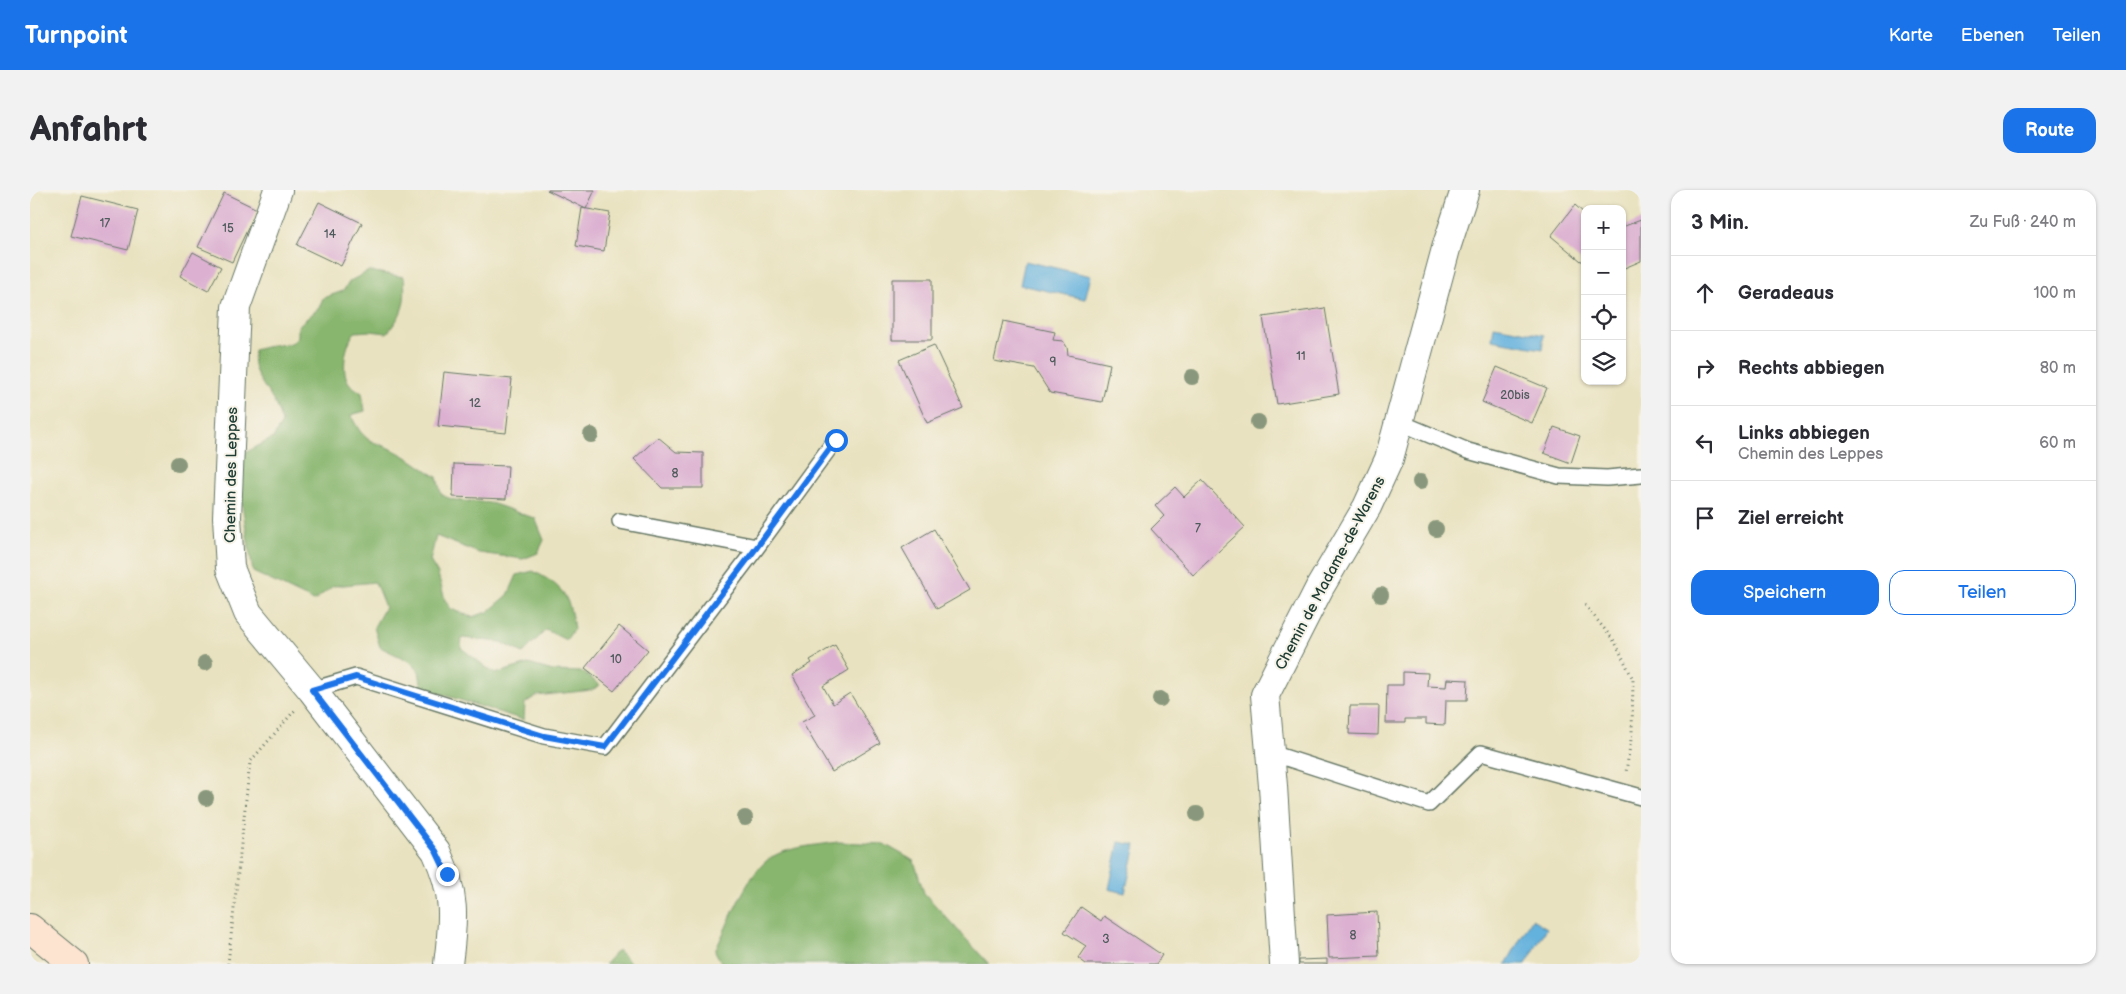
<!DOCTYPE html>
<html lang="de">
<meta charset="utf-8">
<style>
:root{--surface:#fff;--page:#f2f2f3;--text:#2b2b33;--muted:#7c7c81;--line:#e1e1e2;--accent:#1a73e8}
body{margin:0;font-family:"Balsamiq Sans",sans-serif;background:var(--page);color:var(--text)}
.controls{position:absolute;right:15px;top:15px;display:grid;overflow:hidden;border-radius:10px;box-shadow:0 1px 4px #0004}
.controls button{width:45px;height:45px;display:grid;place-items:center;padding:0;border:0;border-bottom:1px solid var(--line);background:var(--surface);color:var(--text);font:25px sans-serif}
.stop{position:absolute;width:15px;height:15px;margin:-11px;border:4px solid #1a73e8;border-radius:50%;background:#fff}
.stop.end{background:#1a73e8;border-color:#fff;box-shadow:0 1px 5px #0008}
.list{margin:0;padding:0;list-style:none}
h2{display:flex;justify-content:space-between;align-items:center;height:65px;margin:0;padding:0 20px;font-size:21px}
h2 small{font-size:16px;font-weight:400;color:var(--muted)}
.list li{display:grid;grid-template-columns:32px 1fr auto;gap:15px;align-items:center;box-sizing:border-box;height:75px;padding:0 20px;border-top:1px solid var(--line)}
.list b{display:block;font-size:19px;white-space:nowrap}
.list p{margin:0;font-size:16px;white-space:nowrap;color:var(--muted)}
.list em{font-size:16px;font-style:normal;color:var(--muted)}
.actions{display:flex;gap:10px;padding:15px 20px}
.actions a{flex:1;padding:11px 0;border:1px solid var(--accent);border-radius:15px;text-align:center;font-size:18px;color:var(--accent)}
.actions .main{background:var(--accent);color:#fff}
.icon{flex:none;width:28px;height:28px;fill:none;stroke:currentColor;stroke-width:2;stroke-linecap:round;stroke-linejoin:round}
.map{position:relative;flex:none;width:1611px;height:774px;overflow:hidden;border-radius:15px}
header{display:flex;align-items:center;gap:30px;box-sizing:border-box;height:70px;padding:0 25px;background:var(--accent);color:#fff}
header strong{font-size:24px}
nav{display:flex;gap:28px;margin-inline-start:auto;font-size:18px}
.intro{display:flex;align-items:center;justify-content:space-between;box-sizing:border-box;height:120px;padding:0 30px}
h1{margin:0;font-size:35px}
.button{padding:12px 22px;border-radius:15px;background:var(--accent);color:#fff;font-size:18px;font-weight:700}
main{display:flex;gap:30px;padding:0 30px}
aside{flex:1;background:var(--surface);border-radius:15px;box-shadow:0 1px 4px #0004}
.map>svg:first-child{display:block}
</style>
<header>
<strong>Turnpoint</strong>
<nav><a>Karte</a><a>Ebenen</a><a>Teilen</a></nav>
</header>
<div class="intro"><h1>Anfahrt</h1><a class="button">Route</a></div>
<main>
<div class="map">
<svg width="1611" height="774" viewBox="0 0 1611 774">
<rect width="100%" height="100%" fill="#f7f3e8"/>
<filter id="ink" filterUnits="userSpaceOnUse"><feTurbulence type="fractalNoise" baseFrequency=".02" numOctaves="2"/><feDisplacementMap in="SourceGraphic" scale="10" xChannelSelector="R" yChannelSelector="G"/><feConvolveMatrix kernelMatrix="1 2 1 2 8 2 1 2 1" color-interpolation-filters="sRGB"/></filter>
<filter id="wash" filterUnits="userSpaceOnUse"><feTurbulence type="fractalNoise" baseFrequency=".0096" numOctaves="4" result="noise"/><feDisplacementMap in="SourceGraphic" scale="20" xChannelSelector="R" yChannelSelector="G"/><feGaussianBlur stdDeviation="1.12" result="paint"/><feColorMatrix in="noise" values="0 0 0 0 0 0 0 0 0 0 0 0 0 0 0 0 0 1.4 0 .05"/><feComposite in="paint" operator="in"/></filter>
<g filter="url(#wash)">
<rect width="100%" height="100%" fill="#e9e2c0"/>
<path fill="#88b66e" stroke="#547a51" d="M339,81L374,87C376,112 374,123 357,143L340,141L325,142C316,152 310,181 319,193C322,197 328,200 332,203L335,221L321,225C336,258 345,249 371,264C383,270 395,280 407,287L411,304C426,315 446,309 464,314C478,318 491,325 505,328L514,350L508,363L493,369L449,363L406,346L400,371L408,384L415,410L421,419L442,427L458,422L478,405L487,385L503,381C534,397 539,405 544,439L536,450L516,440L493,463L471,452L432,448L431,458L465,484L498,474L523,481L553,482L570,495L562,500L506,506L495,513L494,530L392,498L389,481L379,471L350,457L344,437L355,417L345,392L303,396L284,411L223,382L207,283L211,265L243,248L252,233C250,227 248,220 245,214C235,195 220,183 224,160L244,155L261,154L268,147V136L289,118L293,108L313,101L320,91Z
M808,652L854,654L884,671L894,703L959,774H692L685,761C698,735 716,685 740,668C757,657 788,655 808,652Z
M588,760L602,774H575Z"/>
<path fill="#63b1dd" stroke="#417788" d="M995,71L1061,86L1055,109L990,95Z
M1464,136L1514,145L1512,159L1462,150Z
M1089,652L1106,655L1095,703L1079,699Z
M1502,729L1517,738L1496,774H1476Z"/>
<g id="blocks">
<path fill="#dcb0d1" d="M517,0H565L556,19Z
M194,3L227,19L202,72L168,57Z
M52,6L108,20L98,60L41,46Z
M289,12L332,33L311,76L267,55Z
M1545,15L1555,24V71H1551L1521,46Z
M552,18L580,23L574,61L546,56Z
M1611,30V71L1592,79V37Z
M163,62L191,77L178,101L150,86Z
M862,89H902V150H862Z
M1295,118L1309,204L1247,214L1233,127Z
M973,131L1025,142L1023,150L1033,151L1037,157L1038,165L1080,174L1072,212L1020,203L1004,178L964,171Z
M904,155L933,218L897,233L869,170Z
M1467,177L1517,198L1502,233L1452,212Z
M414,182L482,189L476,243L408,236Z
M1524,237L1550,246L1541,273L1514,263Z
M628,247L646,262L673,263V298H632L604,269Z
M424,274L478,276L476,309L423,307Z
M1172,290L1215,337L1163,385L1121,339L1134,326L1125,316L1145,297L1154,307Z
M904,339L940,400L907,419L872,358Z
M589,436L618,460L584,501L555,478Z
M805,455L819,480L793,496L803,514L820,503L850,553L802,582L772,532L785,525L762,485L782,473L780,470Z
M1373,482L1398,483L1397,496L1416,497L1417,489L1438,490L1437,510H1416L1415,535L1396,534V529H1375V533H1356L1357,495H1373Z
M1320,516H1349L1348,545L1319,544Z
M1051,717L1071,731L1074,726L1132,765L1126,774H1056L1048,768L1056,756L1034,742Z
M1347,722L1349,766L1299,768L1297,725Z
M1297,769V774H1269V770Z"/>
</g>
</g>
<g filter="url(#ink)">
<use href="#blocks" fill-opacity="0" stroke="#667765" stroke-width="1"/>
<g fill="none" stroke-linecap="round" stroke-linejoin="round">
<defs>
<path id="service" d="M1369,232L1438,261L1529,286L1577,288L1611,285
M590,331L727,357
M282,500L326,487L514,546L575,557L727,357L806,249
M1241,563L1399,614L1451,563L1611,607"/>
<path id="minor" d="M248,0L206,117L197,327L200,378L218,423L282,500L406,661C426,704 424,728 418,774
M1254,774L1243,596L1235,505L1290,397L1337,317L1359,269L1417,55L1435,0"/>
<path id="secondary" d="M0,738L44,774"/>
</defs>
<use href="#service" stroke="#667765" stroke-width="18"/>
<use href="#minor" stroke="#667765" stroke-width="30"/>
<use href="#secondary" stroke="#667765" stroke-width="30"/>
<path stroke="#667765" stroke-width="3" stroke-dasharray="1 4" stroke-linecap="butt" d="M1555,415L1585,452L1603,489L1602,543L1596,582
M198,774L220,572L265,520"/>
<use href="#service" stroke="#fff" stroke-width="15"/>
<use href="#minor" stroke="#fff" stroke-width="28"/>
<use href="#secondary" stroke="#fde4d1" stroke-width="28"/>
</g>
<g fill="#89987b">
<circle cx="1162" cy="187" r="8"/>
<circle cx="1228" cy="232" r="8"/>
<circle cx="561" cy="245" r="8"/>
<circle cx="148" cy="274" r="8"/>
<circle cx="1390" cy="292" r="8"/>
<circle cx="1406" cy="339" r="8"/>
<circle cx="1351" cy="405" r="8"/>
<circle cx="175" cy="473" r="8"/>
<circle cx="1130" cy="509" r="8"/>
<circle cx="176" cy="608" r="8"/>
<circle cx="1167" cy="624" r="8"/>
<circle cx="715" cy="628" r="8"/>
</g>
</g>
<g fill="none" stroke-linecap="round" stroke-linejoin="round" filter="url(#ink)">
<path stroke="#1a73e8" stroke-width="6" d="M417,684L406,661L282,500L326,487L514,546L575,557L727,357L806,250"/>
</g>
<g text-anchor="middle" stroke-width="4" stroke-linejoin="round" paint-order="stroke">
<g font-size="12" fill="#4e5a5b">
<text x="75" y="37">17</text>
<text x="198" y="42">15</text>
<text x="300" y="48">14</text>
<text x="1271" y="170">11</text>
<text x="1023" y="176">9</text>
<text x="1485" y="209">20bis</text>
<text x="445" y="217">12</text>
<text x="645" y="287">8</text>
<text x="1168" y="342">7</text>
<text x="586" y="473">10</text>
<text x="1323" y="749">8</text>
<text x="1076" y="753">3</text>
</g>
<g font-size="15" fill="#1f3d34" stroke="#f7f3e8">
<text transform="translate(201 285) rotate(-89)" y="5">Chemin des Leppes</text>
<text transform="translate(1300 383) rotate(-62)" y="5">Chemin de Madame-de-Warens</text>
</g>
</g>
</svg>
<div class="controls">
<button>+</button>
<button>−</button>
<button><svg class="icon" aria-label="locate" viewBox="0 0 24 24"><circle cx="12" cy="12" r="6"/><path d="M12 2v4M12 18v4M2 12h4M18 12h4"/></svg></button>
<button><svg class="icon" aria-label="layers" viewBox="0 0 24 24"><path d="M12 4l9 5-9 5-9-5zM3 14l9 5 9-5"/></svg></button>
</div>
<div class="stop" style="left:806px;top:250px"></div>
<div class="stop end" style="left:417px;top:684px"></div>
</div>
<aside>
<h2>3 Min.<small>Zu Fuß · 240 m</small></h2>
<ul class="list">
<li><svg class="icon" aria-label="ahead" viewBox="0 0 24 24"><path d="M12 20V5M6 11l6-6 6 6"/></svg><div><b>Geradeaus</b></div><em>100 m</em></li>
<li><svg class="icon" aria-label="right" viewBox="0 0 24 24"><path d="M7 20v-9h11M14 6l5 5-5 5"/></svg><div><b>Rechts abbiegen</b></div><em>80 m</em></li>
<li><svg class="icon" aria-label="left" viewBox="0 0 24 24"><path d="M17 20v-9H6M10 6l-5 5 5 5"/></svg><div><b>Links abbiegen</b><p>Chemin des Leppes</p></div><em>60 m</em></li>
<li><svg class="icon" aria-label="arrive" viewBox="0 0 24 24"><path d="M6 21V4h12l-3 4 3 4H6"/></svg><div><b>Ziel erreicht</b></div></li>
</ul>
<div class="actions"><a class="main">Speichern</a><a>Teilen</a></div>
</aside>
</main>
